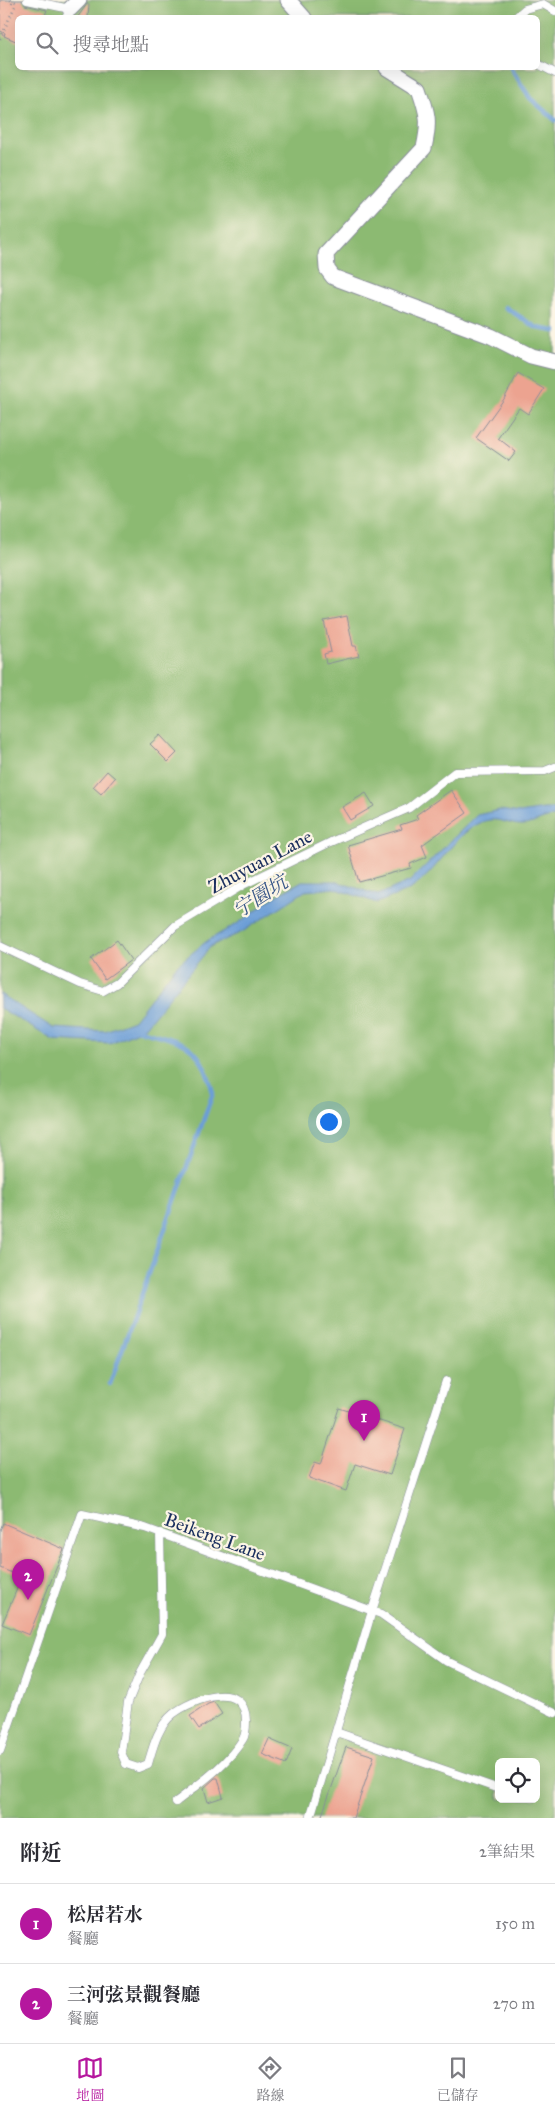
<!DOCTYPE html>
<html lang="zh-TW">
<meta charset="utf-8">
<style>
:root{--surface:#fff;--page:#f7f7f7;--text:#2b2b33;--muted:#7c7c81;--line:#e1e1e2;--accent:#b5179e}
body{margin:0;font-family:"IM FELL Great Primer","Noto Serif TC",serif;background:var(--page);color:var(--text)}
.controls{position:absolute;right:15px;bottom:15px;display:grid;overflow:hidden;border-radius:8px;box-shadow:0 5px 20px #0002}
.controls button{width:45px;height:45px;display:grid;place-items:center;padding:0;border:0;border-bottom:1px solid var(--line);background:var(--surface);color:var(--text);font:25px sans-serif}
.you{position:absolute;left:328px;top:1121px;width:18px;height:18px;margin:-12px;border:4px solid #fff;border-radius:50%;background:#1a73e8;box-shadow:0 0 0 8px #1a73e833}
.badge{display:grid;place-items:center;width:32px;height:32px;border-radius:50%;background:var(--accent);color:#fff;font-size:16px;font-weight:700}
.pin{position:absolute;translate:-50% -41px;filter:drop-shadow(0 1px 2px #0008)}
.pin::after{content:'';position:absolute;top:26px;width:18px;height:15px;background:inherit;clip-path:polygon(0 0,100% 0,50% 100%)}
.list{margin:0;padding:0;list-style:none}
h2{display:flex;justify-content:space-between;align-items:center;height:65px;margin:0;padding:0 20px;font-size:21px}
h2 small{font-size:16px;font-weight:400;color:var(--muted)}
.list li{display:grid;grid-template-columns:32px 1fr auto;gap:15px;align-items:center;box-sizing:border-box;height:80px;padding:0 20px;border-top:1px solid var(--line)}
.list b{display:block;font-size:19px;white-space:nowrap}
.list p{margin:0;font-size:16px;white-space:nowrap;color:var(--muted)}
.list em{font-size:16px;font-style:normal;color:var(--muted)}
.icon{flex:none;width:28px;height:28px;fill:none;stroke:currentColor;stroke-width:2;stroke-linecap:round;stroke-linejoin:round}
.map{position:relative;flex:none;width:555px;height:1818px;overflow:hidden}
.search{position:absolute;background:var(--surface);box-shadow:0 5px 20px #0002;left:15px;right:15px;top:15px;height:55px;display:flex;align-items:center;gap:12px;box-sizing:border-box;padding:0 18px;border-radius:8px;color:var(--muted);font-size:19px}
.sheet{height:225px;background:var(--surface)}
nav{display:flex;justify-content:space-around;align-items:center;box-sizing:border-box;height:70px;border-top:1px solid var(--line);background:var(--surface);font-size:14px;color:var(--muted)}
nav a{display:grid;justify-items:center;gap:2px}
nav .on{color:var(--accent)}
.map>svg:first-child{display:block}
</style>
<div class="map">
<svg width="555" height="1818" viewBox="0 0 555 1818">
<rect width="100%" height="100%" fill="#fcf5e5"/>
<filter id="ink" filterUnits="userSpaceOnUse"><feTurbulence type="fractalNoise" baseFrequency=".02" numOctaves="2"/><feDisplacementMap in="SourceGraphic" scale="10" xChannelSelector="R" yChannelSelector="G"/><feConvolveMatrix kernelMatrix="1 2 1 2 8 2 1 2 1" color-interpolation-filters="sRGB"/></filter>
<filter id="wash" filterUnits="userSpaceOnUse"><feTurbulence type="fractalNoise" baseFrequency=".0096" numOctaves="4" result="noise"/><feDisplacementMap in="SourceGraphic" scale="20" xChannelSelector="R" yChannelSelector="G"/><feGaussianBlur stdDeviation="1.12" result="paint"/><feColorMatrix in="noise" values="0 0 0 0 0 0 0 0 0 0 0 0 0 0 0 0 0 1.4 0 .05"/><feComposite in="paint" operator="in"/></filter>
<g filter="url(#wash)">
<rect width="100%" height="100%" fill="#f5ebd2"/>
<path fill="#8cba72" stroke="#547468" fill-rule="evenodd" d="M0,0H555V1818H0ZM18,18H538V68H18ZM499,1762H536V1799H499Z"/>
<path fill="#6c9ed7" stroke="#44669a" d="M544,809H555V817C542,817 534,825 522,825C506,825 497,814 478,824C452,837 437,872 412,888C402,894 388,898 377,903L334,888L305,891L242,932L211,946L144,1028L110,1043L53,1040L0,1008V994L53,1028L105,1031L134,1020L176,966L207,941L240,922L268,901L302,881H335L378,895L410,881L477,815L500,810L520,813Z"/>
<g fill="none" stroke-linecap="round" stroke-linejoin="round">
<path stroke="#6c9ed7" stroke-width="4.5" d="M511,68L530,98L555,120
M505,307L537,328L555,331
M110,1384L213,1093C200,1040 184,1043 136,1029"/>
</g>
<g id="blocks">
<path fill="#eca390" d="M0,0H22L25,5L47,10L44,18H18V42L4,36L5,33L0,31Z
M87,4H89L88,18H77Z
M518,373L544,389L528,414L519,408L498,438L516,452L509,461L476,438L504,399Z
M347,616L353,646H356L359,656L326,664L324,654L331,652L324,621Z
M160,735L177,753L168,762L150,744Z
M107,771L115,778L101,794L93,787Z
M451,790L467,813L422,845L427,857L410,864L411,868L359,882L348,845L402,829L400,825L418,819L416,815Z
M366,793L374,806L350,820L342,807Z
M117,940L131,960L105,979L91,959Z
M339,1408L405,1429L390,1475L355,1464L346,1491L309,1478L315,1462L321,1464Z
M3,1523L64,1549L29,1635L2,1624L22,1577L0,1568V1530Z
M214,1702L222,1714L199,1729L190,1716L208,1704Z
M269,1739L292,1749L286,1764L262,1754Z
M346,1747L374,1756L368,1774L353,1818H321Z
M215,1778H218L223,1797L208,1802L204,1788Z"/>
</g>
</g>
<g filter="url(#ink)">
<use href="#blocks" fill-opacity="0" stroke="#888d98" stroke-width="1"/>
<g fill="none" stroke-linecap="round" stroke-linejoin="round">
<defs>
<path id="service" d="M27,0L70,9L66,18
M515,18L525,9L543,4L555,11
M538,64L555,73
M0,946L80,984L103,991L117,983L175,926L243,885L331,842L409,808L455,772L545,771L555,767
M160,1533L162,1634L140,1673L128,1702L121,1752L126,1764L138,1768L148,1764C153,1747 158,1726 173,1714C192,1699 246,1679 246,1721C246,1726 246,1734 243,1739C227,1765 199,1784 176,1802
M336,1732L499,1789
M0,1751L82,1514L145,1528L381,1614L447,1661L555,1713
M310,1818L372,1611L446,1381"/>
<path id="minor" d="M288,0L304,18
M70,9L79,0
M387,68L419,88C428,114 430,121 424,148L326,254L327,269L333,277L491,336L531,356L555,362"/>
</defs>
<use href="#service" stroke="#888d98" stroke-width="9"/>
<use href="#minor" stroke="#888d98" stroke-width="17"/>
<path stroke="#888d98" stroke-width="2.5" stroke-dasharray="1 4" stroke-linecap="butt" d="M10,0L18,3
M0,39L15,6L10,1"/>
<use href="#service" stroke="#fff" stroke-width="8"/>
<use href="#minor" stroke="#fff" stroke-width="15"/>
</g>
</g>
<g text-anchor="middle" stroke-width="4.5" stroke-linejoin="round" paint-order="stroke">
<g font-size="19" fill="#1b2f5e" stroke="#fcf5e5">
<text transform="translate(260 861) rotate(-28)" y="7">Zhuyuan Lane</text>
<text transform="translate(215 1536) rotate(20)" y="7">Beikeng Lane</text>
</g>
<g font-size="20" font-style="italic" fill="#375688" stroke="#fcf5e5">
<text transform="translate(260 896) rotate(-33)" y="7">宁園坑</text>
</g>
</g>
</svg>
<div class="controls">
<button><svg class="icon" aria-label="locate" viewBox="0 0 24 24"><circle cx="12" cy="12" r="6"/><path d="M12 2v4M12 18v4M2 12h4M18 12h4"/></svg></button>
</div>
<div class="you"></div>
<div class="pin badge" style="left:364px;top:1441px">1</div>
<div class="pin badge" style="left:28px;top:1600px">2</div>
<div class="search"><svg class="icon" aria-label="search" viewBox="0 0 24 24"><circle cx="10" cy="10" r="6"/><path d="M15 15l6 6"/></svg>搜尋地點</div>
</div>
<section class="sheet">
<h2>附近<small>2筆結果</small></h2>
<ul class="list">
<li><span class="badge">1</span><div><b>松居若水</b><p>餐廳</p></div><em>150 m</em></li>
<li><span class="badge">2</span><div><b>三河弦景觀餐廳</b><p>餐廳</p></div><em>270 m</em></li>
</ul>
</section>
<nav>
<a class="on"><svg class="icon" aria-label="map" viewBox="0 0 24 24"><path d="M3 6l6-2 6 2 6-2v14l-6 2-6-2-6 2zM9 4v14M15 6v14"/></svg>地圖</a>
<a><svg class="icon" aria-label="directions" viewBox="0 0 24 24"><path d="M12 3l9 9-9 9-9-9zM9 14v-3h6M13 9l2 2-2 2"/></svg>路線</a>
<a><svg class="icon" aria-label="saved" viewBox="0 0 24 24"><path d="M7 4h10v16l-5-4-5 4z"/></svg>已儲存</a>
</nav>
